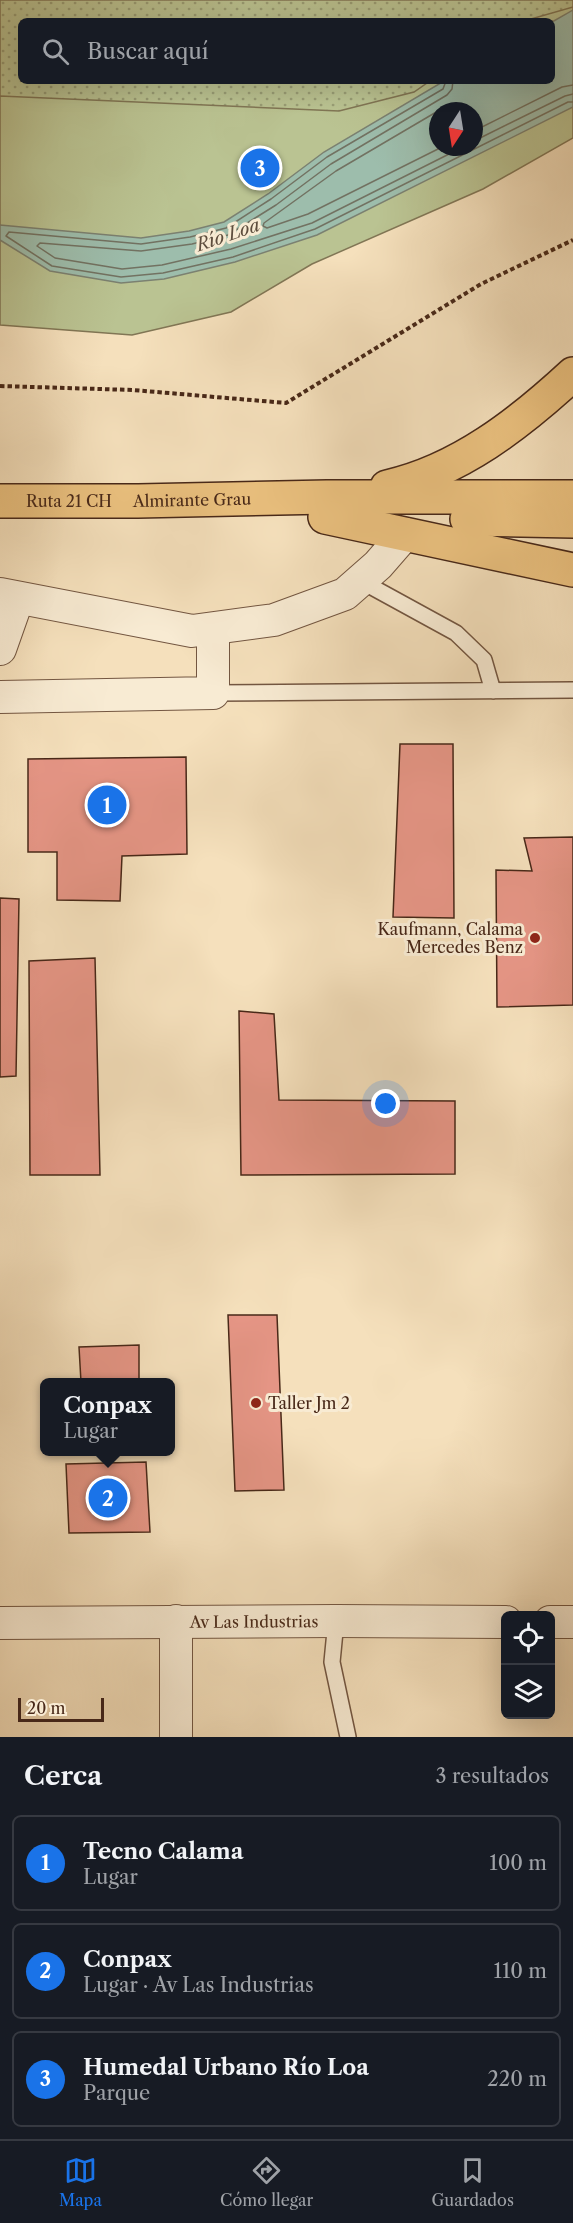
<!DOCTYPE html>
<html lang="es">
<meta charset="utf-8">
<style>
:root{--surface:#171b24;--page:#20242c;--text:#f1f3f6;--muted:#9ea1a6;--line:#363941;--accent:#1a73e8}
body{margin:0;font-family:"Libre Caslon Text",serif;background:var(--page);color:var(--text)}
.controls{position:absolute;right:18px;bottom:18px;display:grid;overflow:hidden;border-radius:9px;box-shadow:0 6px 24px #0002}
.controls button{width:54px;height:54px;display:grid;place-items:center;padding:0;border:0;border-bottom:2px solid var(--line);background:var(--surface);color:var(--text);font:30px sans-serif}
.compass{position:absolute;left:429px;top:102px;width:54px;height:54px;border-radius:50%;background:var(--surface);box-shadow:0 6px 24px #0002;rotate:192deg}
.scale{position:absolute;left:18px;bottom:15px;width:86px;box-sizing:border-box;padding-left:6px;border:3px solid #482818;border-top:0;font-size:16px;line-height:21px;white-space:nowrap;color:#482818;-webkit-text-stroke:4px #f8ebd3;paint-order:stroke}
.you{position:absolute;left:386px;top:1104px;width:21px;height:21px;margin:-15px;border:4px solid #fff;border-radius:50%;background:#1a73e8;box-shadow:0 0 0 9px #1a73e833}
.badge{display:grid;place-items:center;width:39px;height:39px;border-radius:50%;background:var(--accent);color:#fff;font-size:20px;font-weight:700}
.pin{position:absolute;translate:-50% -50%;border:3px solid #fff;box-shadow:0 2px 6px #0006}
.popup{position:absolute;left:40px;top:1378px;width:135px;height:78px;box-sizing:border-box;display:grid;place-content:center;border-radius:9px;background:var(--surface);filter:drop-shadow(0 2px 4px #0005);font-size:20px;white-space:nowrap;color:var(--muted)}
.popup b{font-size:22px;color:var(--text)}
.popup::after{content:'';position:absolute;left:50%;top:100%;margin-left:-12px;border:12px solid transparent;border-top-color:var(--surface)}
.list{margin:0;padding:0;list-style:none}
h2{display:flex;justify-content:space-between;align-items:center;height:78px;margin:0;padding:0 24px;font-size:26px}
h2 small{font-size:20px;font-weight:400;color:var(--muted)}
.list li{display:grid;grid-template-columns:39px 1fr auto;gap:18px;align-items:center;box-sizing:border-box;height:96px;margin:0 12px 12px;padding:0 12px;border:2px solid var(--line);border-radius:9px}
.list b{display:block;font-size:22px;white-space:nowrap}
.list p{margin:0;font-size:20px;white-space:nowrap;color:var(--muted)}
.list em{font-size:20px;font-style:normal;color:var(--muted)}
.icon{flex:none;width:33px;height:33px;fill:none;stroke:currentColor;stroke-width:2;stroke-linecap:round;stroke-linejoin:round}
.map{position:relative;flex:none;width:573px;height:1737px;overflow:hidden}
.search{position:absolute;background:var(--surface);box-shadow:0 6px 24px #0002;left:18px;right:18px;top:18px;height:66px;display:flex;align-items:center;gap:15px;box-sizing:border-box;padding:0 21px;border-radius:9px;color:var(--muted);font-size:22px}
.sheet{height:402px;background:var(--surface)}
nav{display:flex;justify-content:space-around;align-items:center;box-sizing:border-box;height:84px;border-top:2px solid var(--line);background:var(--surface);font-size:16px;color:var(--muted)}
nav a{display:grid;justify-items:center;gap:3px}
nav .on{color:var(--accent)}
.map>svg:first-child{display:block}
</style>
<div class="map">
<svg width="573" height="1737" viewBox="0 0 573 1737">
<defs>
<pattern id="grass-dots" width="8" height="8" patternUnits="userSpaceOnUse" patternTransform="scale(1.5)"><rect width="8" height="8" fill="#bac392"/><path d="M2 2h.1M6 6h.1" fill="none" stroke="#999e76" stroke-width="1.8" stroke-linecap="round"/></pattern>
</defs>
<rect width="100%" height="100%" fill="#f5e0bc"/>
<filter id="stains"><feTurbulence type="fractalNoise" baseFrequency=".00333" numOctaves="4"/><feColorMatrix values="0 0 0 0 .2 0 0 0 0 .09 0 0 0 0 .02 0 0 0 .5 -.17"/></filter>
<radialGradient id="worn" r=".72"><stop offset=".6" stop-color="#630" stop-opacity="0"/><stop offset="1" stop-color="#630" stop-opacity=".3"/></radialGradient>
<path fill="url(#grass-dots)" stroke="#817655" stroke-width="1.5" d="M0,0H573V10L552,21H21V81H444L370,127L0,225Z"/>
<path fill="#bac392" stroke="#817655" stroke-width="1.5" fill-rule="evenodd" d="M573,7V138L483,189L312,264L231,312L132,335L0,325V96L339,111L414,92L430,81H552V21H524ZM438,111H474V147H438Z"/>
<path fill="#9dbdac" stroke="#7b8171" stroke-width="1.5" fill-rule="evenodd" d="M573,10V107L317,235L235,262L164,279L121,283L50,271L0,240V225L141,238L189,231L224,222L268,194L324,152L444,81H552V22ZM438,111H474V147H438Z"/>
<g fill="none" stroke-linecap="round" stroke-linejoin="round">
<path stroke="#727262" stroke-width="1.5" d="M446,81L443,89L327,157L271,199L226,228L190,237L141,244L9,232L6,236L52,266L121,277L163,273L233,257L315,229L568,102H573
M453,81L452,89L447,95L331,164L276,205L228,235L192,244L141,251L40,243L37,246L55,258L122,269L162,265L231,249L312,223L463,147
M438,111L336,171L264,223L263,226L267,228L308,214L442,147
M474,131L562,87L573,85
M474,141L565,96L573,94"/>
</g>
<path fill="#e59585" stroke="#482818" stroke-width="1.5" d="M400,744H453L454,918L393,917Z
M186,757L187,854L122,856L120,901L57,900V852H28V759Z
M573,837V1005L497,1007L496,870L532,871L524,838Z
M0,898L19,899L16,1076L0,1077Z
M95,958L100,1175H30L29,961Z
M239,1011L274,1014L279,1100L455,1101V1174L241,1175Z
M228,1315H277L284,1490L235,1491Z
M139,1345V1382H81L79,1347Z
M146,1462L150,1532L69,1533L66,1464Z"/>
<g fill="none" stroke-linecap="round" stroke-linejoin="round">
<defs>
<path id="service" d="M361,581L456,633L484,660L493,691
M213,693L573,690
M336,1621L332,1662L348,1737"/>
<g id="minor">
<path d="M0,594L192,631L274,620L345,594L378,565L405,534"/>
<path d="M0,649L18,598"/>
<path d="M0,697L213,693V629"/>
<path d="M176,1621V1737"/>
<path d="M550,1622H573"/>
<path id="s1" d="M0,1623L336,1621L506,1622"/>
</g>
<g id="trunk">
<path d="M387,487C459,471 520,423 573,374"/>
<path id="s2" d="M0,501H138L327,497H573"/>
<path d="M325,517L573,570"/>
<path d="M467,519L573,521"/>
</g>
</defs>
<use href="#service" stroke="#735641" stroke-width="18"/>
<use href="#minor" stroke="#735641" stroke-width="34"/>
<use href="#trunk" stroke="#482818" stroke-width="36"/>
<path stroke="#482818" stroke-width="4" stroke-dasharray="4.5 3" stroke-linecap="butt" d="M0,386L133,390L286,403L481,284L573,240"/>
<use href="#service" stroke="#f8ebd3" stroke-width="15"/>
<use href="#minor" stroke="#f8ebd3" stroke-width="32"/>
<use href="#trunk" stroke="#eac07e" stroke-width="33"/>
</g>
<g fill="#8f2418" stroke="#f8ebd3" stroke-width="2">
<circle cx="535" cy="938" r="6"/>
<circle cx="256" cy="1403" r="6"/>
</g>
<g text-anchor="middle" stroke-width="6" stroke-linejoin="round" paint-order="stroke">
<g font-size="16" fill="#482818" stroke="#f8ebd3">
<text dy="6" stroke="none"><textPath href="#s2" startOffset="192">Almirante Grau</textPath></text>
<text dy="6" stroke="none"><textPath href="#s2" startOffset="69">Ruta 21 CH</textPath></text>
<text dy="6" stroke="none"><textPath href="#s1" startOffset="254">Av Las Industrias</textPath></text>
</g>
<g font-size="16" fill="#482818" stroke="#f8ebd3" text-anchor="end">
<text x="523" y="935">Kaufmann, Calama<tspan x="523" dy="18">Mercedes Benz</tspan></text>
<text x="268" y="1409" text-anchor="start">Taller Jm 2</text>
</g>
<g font-size="18" font-style="italic" fill="#5d4d3d" stroke="#f8ebd3">
<text transform="translate(228 235) rotate(-19)" y="6">Río Loa</text>
</g>
</g>
<rect width="100%" height="100%" filter="url(#stains)"/>
<rect width="100%" height="100%" fill="url(#worn)"/>
</svg>
<div class="controls">
<button><svg class="icon" aria-label="locate" viewBox="0 0 24 24"><circle cx="12" cy="12" r="6"/><path d="M12 2v4M12 18v4M2 12h4M18 12h4"/></svg></button>
<button><svg class="icon" aria-label="layers" viewBox="0 0 24 24"><path d="M12 4l9 5-9 5-9-5zM3 14l9 5 9-5"/></svg></button>
</div>
<svg class="compass" viewBox="-18 -18 36 36"><path d="M0-13l5 13h-10z" fill="#e53935"/><path d="M0 13l5-13h-10z" fill="#9ea1a6"/></svg>
<div class="scale">20 m</div>
<div class="you"></div>
<div class="pin badge" style="left:107px;top:805px">1</div>
<div class="pin badge" style="left:108px;top:1498px">2</div>
<div class="popup"><b>Conpax</b>Lugar</div>
<div class="pin badge" style="left:260px;top:168px">3</div>
<div class="search"><svg class="icon" aria-label="search" viewBox="0 0 24 24"><circle cx="10" cy="10" r="6"/><path d="M15 15l6 6"/></svg>Buscar aquí</div>
</div>
<section class="sheet">
<h2>Cerca<small>3 resultados</small></h2>
<ul class="list">
<li><span class="badge">1</span><div><b>Tecno Calama</b><p>Lugar</p></div><em>100 m</em></li>
<li><span class="badge">2</span><div><b>Conpax</b><p>Lugar · Av Las Industrias</p></div><em>110 m</em></li>
<li><span class="badge">3</span><div><b>Humedal Urbano Río Loa</b><p>Parque</p></div><em>220 m</em></li>
</ul>
</section>
<nav>
<a class="on"><svg class="icon" aria-label="map" viewBox="0 0 24 24"><path d="M3 6l6-2 6 2 6-2v14l-6 2-6-2-6 2zM9 4v14M15 6v14"/></svg>Mapa</a>
<a><svg class="icon" aria-label="directions" viewBox="0 0 24 24"><path d="M12 3l9 9-9 9-9-9zM9 14v-3h6M13 9l2 2-2 2"/></svg>Cómo llegar</a>
<a><svg class="icon" aria-label="saved" viewBox="0 0 24 24"><path d="M7 4h10v16l-5-4-5 4z"/></svg>Guardados</a>
</nav>
